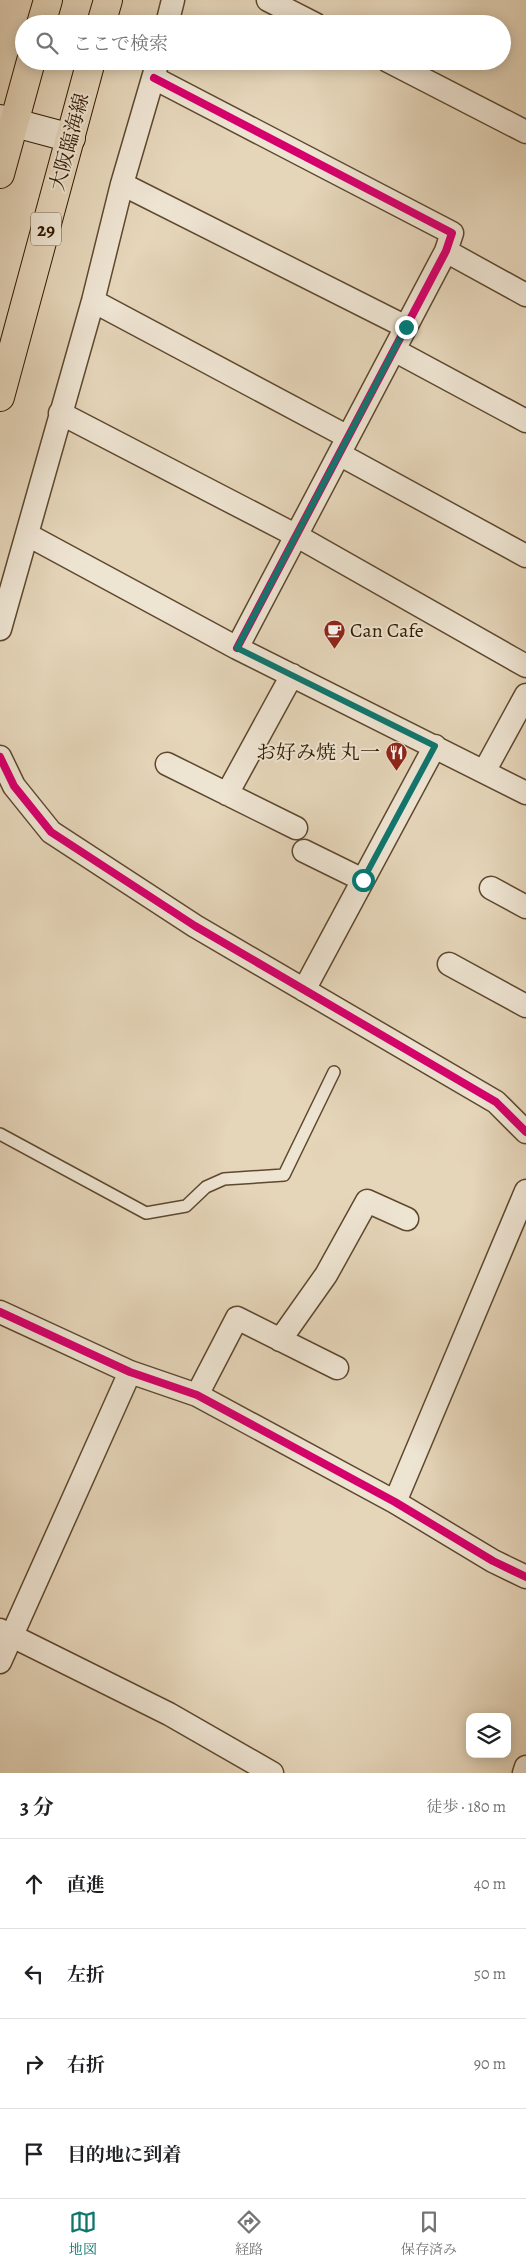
<!DOCTYPE html>
<html lang="ja">
<meta charset="utf-8">
<style>
:root{--surface:#fff;--page:#f2f2f2;--text:#202124;--muted:#757577;--line:#e0e0e0;--accent:#0f766e}
body{margin:0;font-family:Alegreya,"Noto Serif JP",serif;background:var(--page);color:var(--text)}
.controls{position:absolute;right:15px;bottom:15px;display:grid;overflow:hidden;border-radius:10px;box-shadow:0 2px 12px #0003}
.controls button{width:45px;height:45px;display:grid;place-items:center;padding:0;border:0;border-bottom:1px solid var(--line);background:var(--surface);color:var(--text);font:25px sans-serif}
.stop{position:absolute;width:15px;height:15px;margin:-11px;border:4px solid #0f766e;border-radius:50%;background:#fff}
.stop.end{background:#0f766e;border-color:#fff;box-shadow:0 1px 5px #0008}
.list{margin:0;padding:0;list-style:none}
h2{display:flex;justify-content:space-between;align-items:center;height:65px;margin:0;padding:0 20px;font-size:21px}
h2 small{font-size:16px;font-weight:400;color:var(--muted)}
.list li{display:grid;grid-template-columns:32px 1fr auto;gap:15px;align-items:center;box-sizing:border-box;height:90px;padding:0 20px;border-top:1px solid var(--line)}
.list b{display:block;font-size:19px;white-space:nowrap}
.list em{font-size:16px;font-style:normal;color:var(--muted)}
.icon{flex:none;width:28px;height:28px;fill:none;stroke:currentColor;stroke-width:2;stroke-linecap:round;stroke-linejoin:round}
.map{position:relative;flex:none;width:526px;height:1773px;overflow:hidden}
.search{position:absolute;background:var(--surface);box-shadow:0 2px 12px #0003;left:15px;right:15px;top:15px;height:55px;display:flex;align-items:center;gap:12px;box-sizing:border-box;padding:0 18px;border-radius:28px;color:var(--muted);font-size:19px}
.sheet{height:425px;background:var(--surface)}
nav{display:flex;justify-content:space-around;align-items:center;box-sizing:border-box;height:70px;border-top:1px solid var(--line);background:var(--surface);font-size:14px;color:var(--muted)}
nav a{display:grid;justify-items:center;gap:2px}
nav .on{color:var(--accent)}
.map>svg:first-child{display:block}
</style>
<div class="map">
<svg width="526" height="1773" viewBox="0 0 526 1773">
<rect width="100%" height="100%" fill="#e5d5b9"/>
<filter id="stains"><feTurbulence type="fractalNoise" baseFrequency=".004" numOctaves="4"/><feColorMatrix values="0 0 0 0 .2 0 0 0 0 .09 0 0 0 0 .02 0 0 0 .5 -.17"/></filter>
<radialGradient id="worn" r=".72"><stop offset=".6" stop-color="#630" stop-opacity="0"/><stop offset="1" stop-color="#630" stop-opacity=".3"/></radialGradient>
<g fill="none" stroke-linecap="round" stroke-linejoin="round">
<defs>
<path id="lane" d="M0,1134L146,1213L186,1206L206,1187L224,1179L284,1175L334,1072"/>
<path id="street" d="M268,0L315,24
M167,24L173,0
M388,61L526,132
M154,78L452,233L446,251L237,648
M122,184L406,327
M446,251L526,295
M93,301L348,437
M394,350L526,421
M60,413L297,536L526,666
M339,454L526,556
M28,535L237,648L526,793
M0,629L93,301L122,184L158,61
M0,757L14,786L51,832L195,926L496,1102L526,1132
M167,764L296,828
M485,770L526,695
M227,794L292,675
M304,851L363,880
M491,888L526,907
M449,964L526,1006
M304,990L435,746
M0,1312L130,1372L197,1395L395,1502L493,1561L526,1577
M280,1340L326,1275L367,1201L407,1219
M197,1395L237,1318L337,1368
M395,1502L526,1191
M0,1630L169,1714L272,1773
M0,1662L130,1372
M524,1773L526,1767"/>
<path id="secondary" d="M0,119L71,138"/>
<path id="primary" d="M41,24L48,0
M101,24L108,0
M0,174L31,61
M0,397L91,61"/>
</defs>
<use href="#lane" stroke="#5e482e" stroke-width="14"/>
<use href="#street" stroke="#5e482e" stroke-width="25"/>
<use href="#secondary" stroke="#311900" stroke-width="30"/>
<use href="#primary" stroke="#311900" stroke-width="30"/>
<use href="#lane" stroke="#eee4d2" stroke-width="11"/>
<use href="#street" stroke="#eee4d2" stroke-width="22"/>
<use href="#secondary" stroke="#eee4d2" stroke-width="28"/>
<use href="#primary" stroke="#e5d5b9" stroke-width="28"/>
<defs>
<path id="cycleway" d="M154,78L452,233L446,251L237,648
M0,757L14,786L51,832L195,926L496,1102L526,1132
M0,1312L130,1372L197,1395L395,1502L493,1561L526,1577"/>
</defs>
<use href="#cycleway" stroke="#eee4d2" stroke-width="11"/>
<use href="#cycleway" stroke="#d6006c" stroke-width="8"/>
</g>
<g fill="none" stroke-linecap="round" stroke-linejoin="round">
<path stroke="#0f766e" stroke-width="6" d="M363,880L435,746L237,648L406,327"/>
</g>
<defs>
<symbol id="cafe-pin" viewBox="-11 -11 22 30"><path d="M0 17L-7.5 6A9.5 9.5 0 1 1 7.5 6Z" fill="#8f2418" stroke="#eee4d2"/><path d="M-5.5-4.5H6V0H3Q3 3.5 0 3.5H-2.5Q-5.5 3.5-5.5 0ZM3-3.2v2h1.7v-2ZM-6 4.5H4V6H-6Z" fill="#fff"/></symbol>
<symbol id="restaurant-pin" viewBox="-11 -11 22 30"><path d="M0 17L-7.5 6A9.5 9.5 0 1 1 7.5 6Z" fill="#8f2418" stroke="#eee4d2"/><path d="M-5-6h1v4h1v-4h1v4h1v-4h1v5L-1.5 .5V6h-2V.5L-5-1ZM5-6V6H3V1.5H1.5Q1.5-4 5-6Z" fill="#fff"/></symbol>
</defs>
<g fill-rule="evenodd">
<use href="#cafe-pin" x="322" y="618" width="25" height="34"/>
<use href="#restaurant-pin" x="384" y="740" width="25" height="34"/>
</g>
<g text-anchor="middle" stroke-width="4" stroke-linejoin="round" paint-order="stroke">
<rect fill="#eee4d2" stroke="#6a563f" stroke-width="1" x="31" y="212.5" width="30" height="33" rx="4"/>
<g font-size="19" font-weight="bold" fill="#311900">
<text x="46" y="236">29</text>
</g>
<g font-size="20" fill="#311900" stroke="#eee4d2">
<text transform="translate(69 142) rotate(-75)" y="7">大阪臨海線</text>
</g>
<g font-size="20" fill="#311900" stroke="#eee4d2" text-anchor="start">
<text x="350" y="637">Can Cafe</text>
<text x="380" y="759" text-anchor="end">お好み焼 丸一</text>
</g>
</g>
<rect width="100%" height="100%" filter="url(#stains)"/>
<rect width="100%" height="100%" fill="url(#worn)"/>
</svg>
<div class="controls">
<button><svg class="icon" aria-label="layers" viewBox="0 0 24 24"><path d="M12 4l9 5-9 5-9-5zM3 14l9 5 9-5"/></svg></button>
</div>
<div class="stop" style="left:363px;top:880px"></div>
<div class="stop end" style="left:406px;top:327px"></div>
<div class="search"><svg class="icon" aria-label="search" viewBox="0 0 24 24"><circle cx="10" cy="10" r="6"/><path d="M15 15l6 6"/></svg>ここで検索</div>
</div>
<section class="sheet">
<h2>3 分<small>徒歩 · 180 m</small></h2>
<ul class="list">
<li><svg class="icon" aria-label="ahead" viewBox="0 0 24 24"><path d="M12 20V5M6 11l6-6 6 6"/></svg><div><b>直進</b></div><em>40 m</em></li>
<li><svg class="icon" aria-label="left" viewBox="0 0 24 24"><path d="M17 20v-9H6M10 6l-5 5 5 5"/></svg><div><b>左折</b></div><em>50 m</em></li>
<li><svg class="icon" aria-label="right" viewBox="0 0 24 24"><path d="M7 20v-9h11M14 6l5 5-5 5"/></svg><div><b>右折</b></div><em>90 m</em></li>
<li><svg class="icon" aria-label="arrive" viewBox="0 0 24 24"><path d="M6 21V4h12l-3 4 3 4H6"/></svg><div><b>目的地に到着</b></div></li>
</ul>
</section>
<nav>
<a class="on"><svg class="icon" aria-label="map" viewBox="0 0 24 24"><path d="M3 6l6-2 6 2 6-2v14l-6 2-6-2-6 2zM9 4v14M15 6v14"/></svg>地図</a>
<a><svg class="icon" aria-label="directions" viewBox="0 0 24 24"><path d="M12 3l9 9-9 9-9-9zM9 14v-3h6M13 9l2 2-2 2"/></svg>経路</a>
<a><svg class="icon" aria-label="saved" viewBox="0 0 24 24"><path d="M7 4h10v16l-5-4-5 4z"/></svg>保存済み</a>
</nav>
